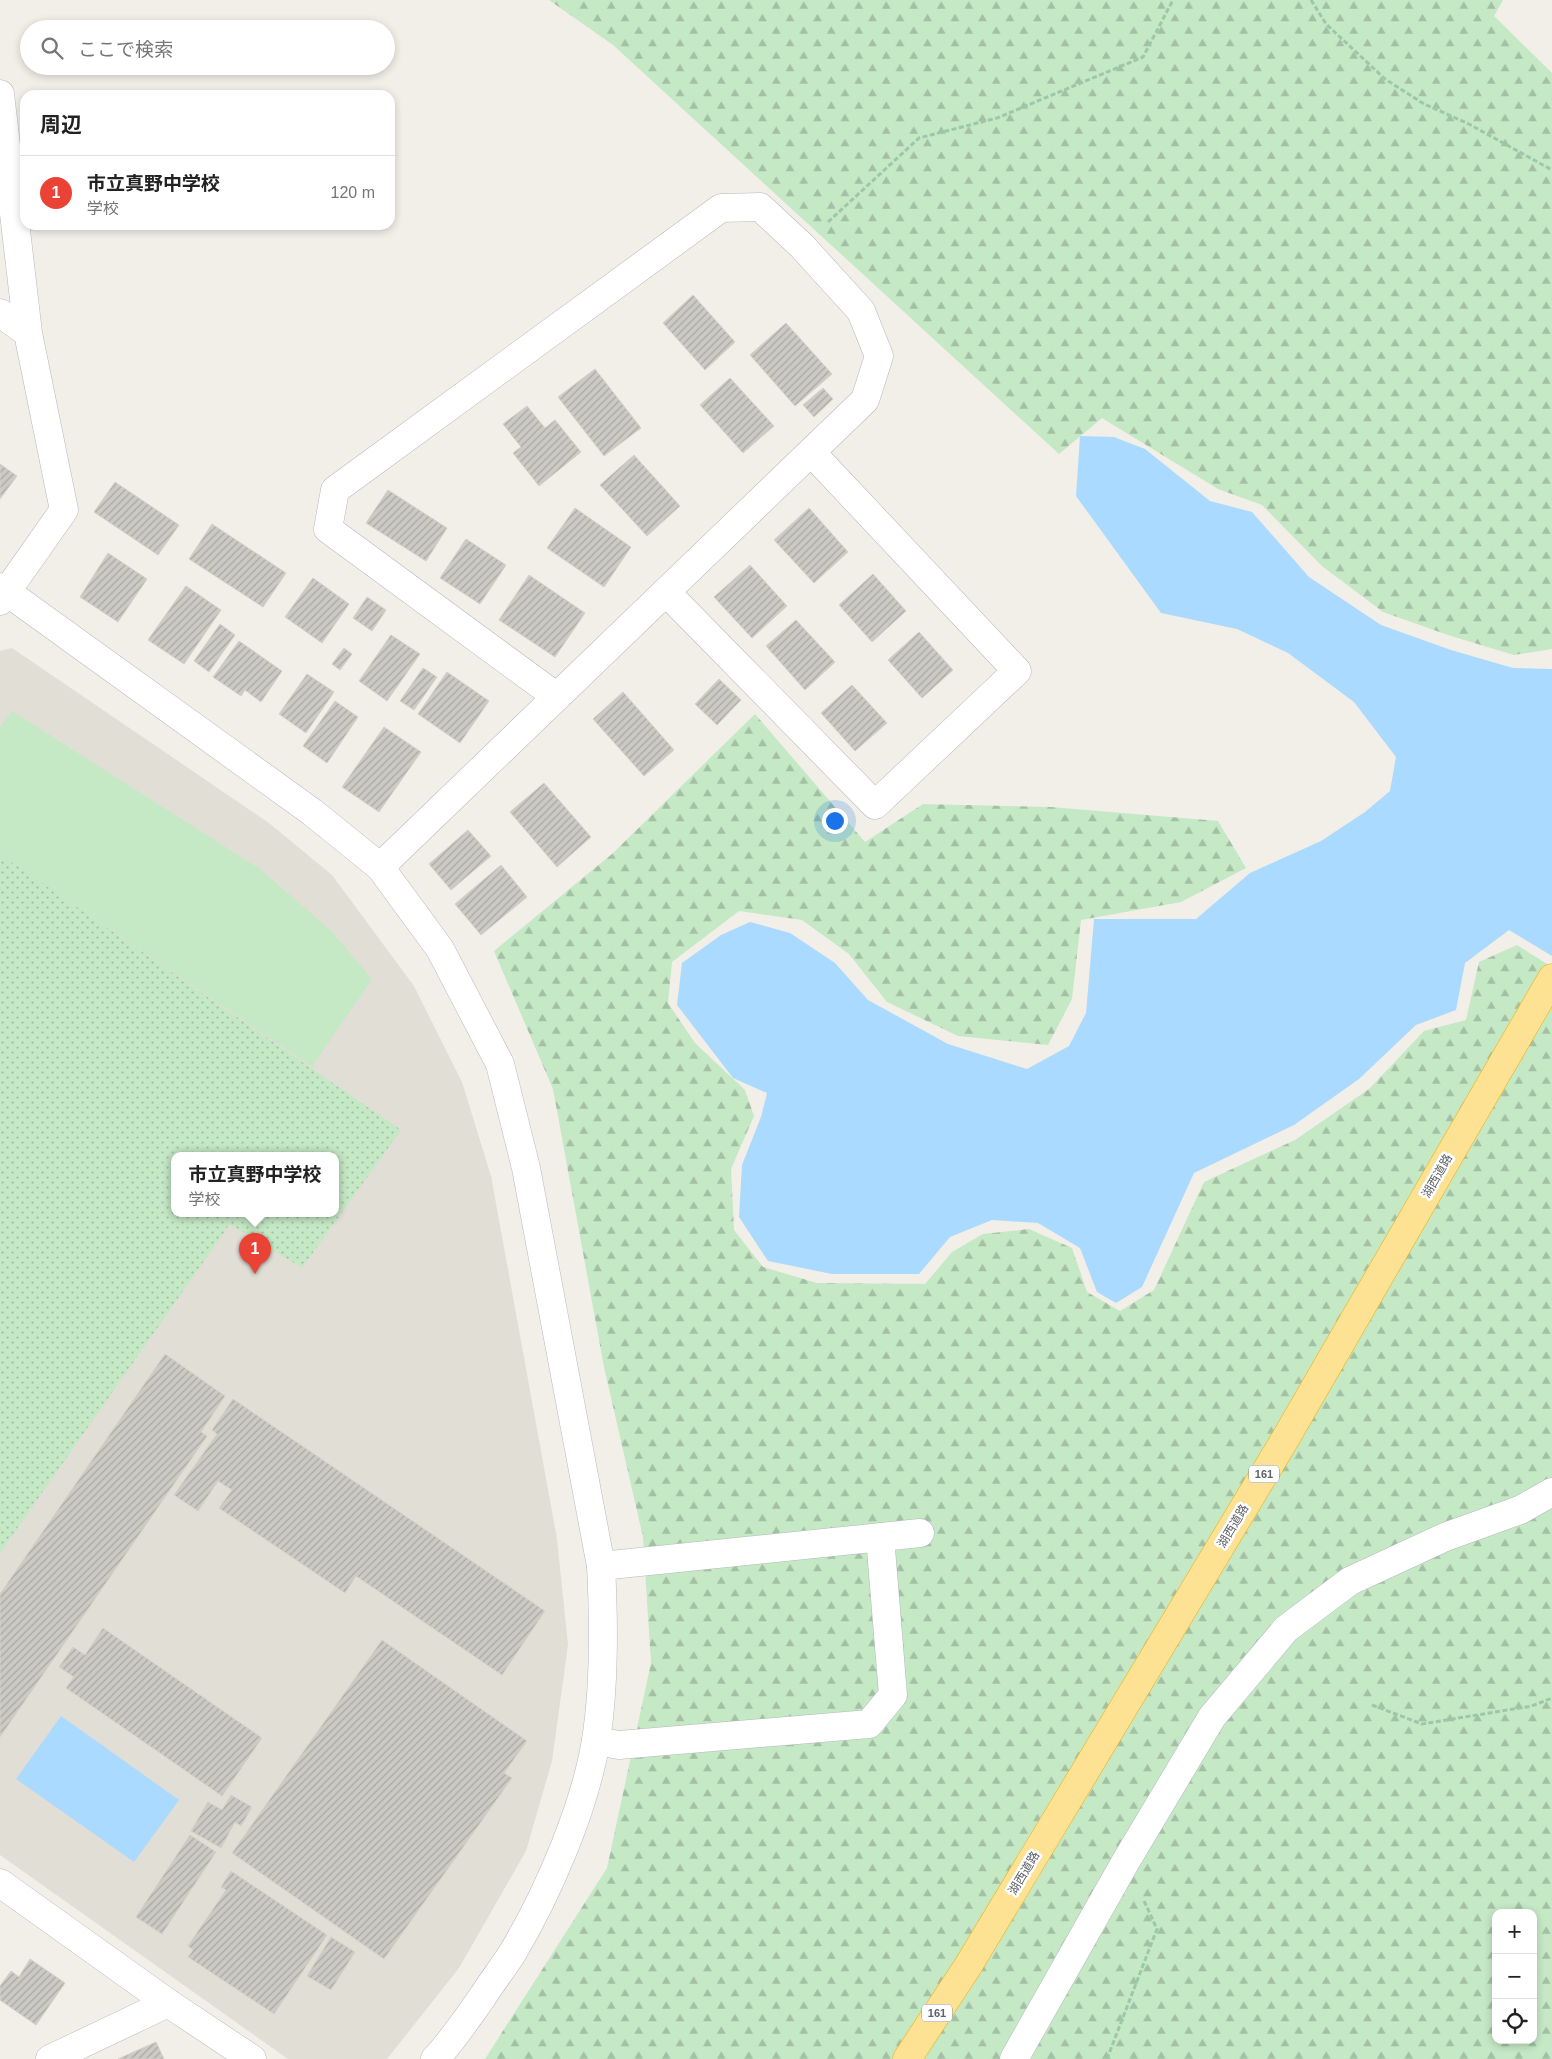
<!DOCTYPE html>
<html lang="ja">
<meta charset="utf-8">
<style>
:root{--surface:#fff;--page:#f6f6f6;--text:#222;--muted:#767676;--line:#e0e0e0;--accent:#ea4335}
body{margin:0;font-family:Helvetica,"Noto Sans JP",sans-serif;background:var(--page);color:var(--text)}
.controls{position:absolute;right:15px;bottom:15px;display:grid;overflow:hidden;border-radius:10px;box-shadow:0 2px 8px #0003}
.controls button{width:45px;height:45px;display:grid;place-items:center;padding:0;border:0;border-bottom:1px solid var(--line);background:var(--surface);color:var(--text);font:25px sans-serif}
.you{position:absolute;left:834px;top:820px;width:18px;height:18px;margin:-12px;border:4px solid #fff;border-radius:50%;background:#1a73e8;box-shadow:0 0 0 8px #1a73e833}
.badge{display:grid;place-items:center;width:32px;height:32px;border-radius:50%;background:var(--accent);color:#fff;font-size:16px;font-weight:700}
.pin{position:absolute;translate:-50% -41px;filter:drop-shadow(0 1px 2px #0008)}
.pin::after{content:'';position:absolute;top:26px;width:18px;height:15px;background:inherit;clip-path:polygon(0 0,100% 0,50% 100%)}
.popup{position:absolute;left:171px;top:1152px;width:168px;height:65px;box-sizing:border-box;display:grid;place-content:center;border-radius:10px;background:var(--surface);filter:drop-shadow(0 1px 4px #0005);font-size:16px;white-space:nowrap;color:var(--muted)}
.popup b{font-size:19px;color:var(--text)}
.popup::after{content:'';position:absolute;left:50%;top:100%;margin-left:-10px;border:10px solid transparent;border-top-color:var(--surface)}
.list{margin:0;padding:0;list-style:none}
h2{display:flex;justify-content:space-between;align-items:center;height:65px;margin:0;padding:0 20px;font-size:21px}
h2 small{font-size:16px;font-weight:400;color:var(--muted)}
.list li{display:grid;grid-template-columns:32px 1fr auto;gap:15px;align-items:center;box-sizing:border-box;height:75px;padding:0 20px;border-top:1px solid var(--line)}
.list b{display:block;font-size:19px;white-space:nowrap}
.list p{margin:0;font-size:16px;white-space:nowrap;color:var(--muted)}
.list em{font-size:16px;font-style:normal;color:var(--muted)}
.icon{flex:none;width:28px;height:28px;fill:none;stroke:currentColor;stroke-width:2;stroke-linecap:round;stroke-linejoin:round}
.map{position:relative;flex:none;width:1552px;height:2059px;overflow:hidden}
.search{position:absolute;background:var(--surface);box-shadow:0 2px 8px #0003;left:20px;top:20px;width:375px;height:55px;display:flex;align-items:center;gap:12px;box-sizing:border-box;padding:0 18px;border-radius:28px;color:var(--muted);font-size:19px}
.panel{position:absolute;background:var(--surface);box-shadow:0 2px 8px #0003;left:20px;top:90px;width:375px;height:140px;border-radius:15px}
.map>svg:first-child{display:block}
</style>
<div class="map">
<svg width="1552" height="2059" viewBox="0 0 1552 2059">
<defs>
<pattern id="forest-firs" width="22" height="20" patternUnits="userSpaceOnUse" patternTransform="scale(1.25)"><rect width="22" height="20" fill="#c5e8c5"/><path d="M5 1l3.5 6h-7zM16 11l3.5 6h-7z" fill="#a3c0a4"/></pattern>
<pattern id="park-dots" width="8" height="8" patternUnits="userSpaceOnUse" patternTransform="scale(1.25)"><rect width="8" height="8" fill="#c5e8c5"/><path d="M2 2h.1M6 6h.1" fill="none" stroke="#a3c0a4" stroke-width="1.8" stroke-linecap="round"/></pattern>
<pattern id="building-hatch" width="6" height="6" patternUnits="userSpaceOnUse" patternTransform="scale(1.25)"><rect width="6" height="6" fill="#cccac5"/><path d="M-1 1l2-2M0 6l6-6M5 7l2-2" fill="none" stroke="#a9a8a4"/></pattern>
</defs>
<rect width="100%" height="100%" fill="#f1efe8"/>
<path fill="#e1ded6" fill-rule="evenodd" d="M12,648L269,823L332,875L414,986L462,1082L491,1176L557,1539L568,1645L552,1761L526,1851L459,1968L387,2059H288L0,1855V651ZM175,1155H335V1213H175Z"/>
<path fill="url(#forest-firs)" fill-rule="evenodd" d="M549,0H1503L1494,16L1552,73V649L1514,655L1448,635L1383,612L1322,566L1262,505L1218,489L1102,418L1059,454L613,45Z
M755,714L865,842L923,804L1051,807L1218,821L1246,868L1181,902L1081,920L1072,999L1048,1045L958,1036L887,1002L849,954L802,920L739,911L672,962L668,1003L695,1043L745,1090L754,1116L731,1169L734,1230L763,1267L817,1283L925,1284L952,1252L983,1234L1029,1229L1072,1248L1087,1292L1120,1311L1154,1290L1204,1182L1295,1140L1369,1089L1424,1031L1466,1020L1479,962L1517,945L1552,967V2059H485L607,1868L651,1663L643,1537L604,1367L553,1089L494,951L612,854ZM1496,1913H1533V2040H1496Z"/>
<path fill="url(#park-dots)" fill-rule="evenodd" d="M0,854L401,1130L302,1268L230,1224L0,1553ZM175,1155H335V1213H175Z"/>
<path fill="#c5e8c5" d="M12,711L260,869L331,931L372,979L312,1067L0,854V727Z"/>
<path fill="#aadaff" d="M1080,436L1114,437L1145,449L1210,501L1252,512L1309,577L1381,625L1451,650L1513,668L1552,669V956L1509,930L1465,963L1456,1010L1416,1025L1359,1079L1294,1125L1194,1173L1142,1287L1116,1303L1097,1292L1080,1248L1038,1223L992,1220L950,1237L919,1274H832L768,1261L739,1217L742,1165L761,1117L767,1093L733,1078L677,1005L682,963L721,935L750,922L790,933L835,963L868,1000L948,1044L1027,1069L1069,1046L1086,1013L1094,919H1196L1250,873L1321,841L1365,812L1390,791L1396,757L1354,702L1288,653L1237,629L1161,613L1076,496Z
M61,1716L179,1800L134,1862L16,1779Z"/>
<path fill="url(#building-hatch)" stroke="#d6d1c6" d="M693,295L735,342L705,370L663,323Z
M786,323L832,374L795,406L750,355Z
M595,369L641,428L604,456L558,397Z
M730,378L774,426L743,453L700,405Z
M823,388L833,399L814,417L803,405Z
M527,406L545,428L555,420L581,452L539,486L513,453L521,447L503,424Z
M634,455L680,506L647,536L600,485Z
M0,464L17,476L0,499Z
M115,482L179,525L158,555L94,512Z
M388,490L447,528L426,561L366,523Z
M575,508L631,547L604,587L547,548Z
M809,508L848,552L814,583L774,540Z
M212,524L286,573L263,607L189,559Z
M466,539L506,565L480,604L440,578Z
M108,553L147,579L118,622L80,597Z
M750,565L787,606L752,638L714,597Z
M873,574L906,611L872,642L839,605Z
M529,575L585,613L555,657L499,620Z
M313,578L349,604L322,643L285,617Z
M186,586L221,610L184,664L148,640Z
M367,597L386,610L372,631L353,618Z
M796,620L835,662L805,690L766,646Z
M220,624L235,635L209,672L194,661Z
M919,632L953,670L922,698L888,660Z
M391,635L420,654L387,701L359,681Z
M239,641L282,671L261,702L245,690L241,696L213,677Z
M344,648L352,654L340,670L332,664Z
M423,668L437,677L414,710L400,701Z
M447,672L489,701L460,743L418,714Z
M307,674L334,692L306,733L279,714Z
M719,679L741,700L717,725L695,704Z
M852,685L887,723L855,751L821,713Z
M623,692L674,750L644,776L593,719Z
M335,701L358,717L327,763L303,746Z
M384,727L421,752L379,812L342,787Z
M544,783L591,837L557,867L510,812Z
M468,830L491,856L451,890L429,864Z
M501,865L527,897L481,935L455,904Z
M165,1354L225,1396L201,1432L207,1436L0,1737V1594Z
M233,1399L545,1611L502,1675L356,1576L345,1593L219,1508L232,1490L218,1481L198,1511L174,1495L217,1434L212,1430Z
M103,1628L262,1738L222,1796L66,1688L74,1677L59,1667L73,1647L85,1655Z
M382,1640L527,1741L504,1773L512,1778L384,1959L232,1853Z
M231,1795L252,1807L241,1826L235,1822L221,1848L191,1831L208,1802L222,1810Z
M190,1835L216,1852L162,1934L136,1917Z
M231,1871L327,1935L274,2014L188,1957L193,1950L188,1946L226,1890L221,1887Z
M331,1937L355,1952L331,1990L307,1976Z
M30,1959L65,1983L36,2025L0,2000V1986L11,1971L19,1977Z
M156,2042L164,2059H118Z"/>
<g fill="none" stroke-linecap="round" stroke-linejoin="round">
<defs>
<path id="street" d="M0,94L28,333L64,510L0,601
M0,313L28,333
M666,592L875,805L1017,671L811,452
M380,867L865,400L879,356L861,311L802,246L760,207L721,208L335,490L328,529L557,697
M601,1566L920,1533
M596,1741L619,1745L869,1724L893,1695L880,1537
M0,1883L168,2003L252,2059
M50,2059L168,2003"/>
<path id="secondary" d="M0,587L312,812L380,867L440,949L500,1064L526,1168L601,1566C604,1623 605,1683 596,1740C585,1808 548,1893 513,1952C503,1968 491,1983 481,1999C466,2020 453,2040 435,2059
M1014,2059L1126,1861L1212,1717L1286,1629L1350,1581L1445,1537L1520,1510L1552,1492"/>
<path id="highway" d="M907,2059L968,1966L1284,1441L1552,978"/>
</defs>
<use href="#street" stroke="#b5b8bc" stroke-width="29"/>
<use href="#secondary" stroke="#b6babf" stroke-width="29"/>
<use href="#highway" stroke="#f9ab00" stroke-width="29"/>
<path stroke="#9cc7a9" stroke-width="3" stroke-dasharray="5 2.5" stroke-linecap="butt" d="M1311,0L1326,24L1385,79L1424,104L1467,123L1552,170
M828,222L919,138L997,118L1143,57L1173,0
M1372,1705L1422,1724L1532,1706L1552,1698
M1107,2059L1157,1929L1144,1901"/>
<use href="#street" stroke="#fff" stroke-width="28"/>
<use href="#secondary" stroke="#fff" stroke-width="28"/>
<use href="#highway" stroke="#fde293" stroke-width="28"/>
</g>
<g text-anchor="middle" stroke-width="5" stroke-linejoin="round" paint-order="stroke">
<g fill="#fff" stroke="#8f9295" stroke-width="1">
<rect x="1249" y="1465.5" width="30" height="17" rx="4"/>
<rect x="922" y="2004.5" width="30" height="17" rx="4"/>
</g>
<g font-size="11" font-weight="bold" fill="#5f6368">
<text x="1264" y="1478">161</text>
<text x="937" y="2017">161</text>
</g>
<g font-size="12" fill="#5f6368" stroke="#fff">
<text transform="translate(1437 1176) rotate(-60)" y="4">湖西道路</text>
<text transform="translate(1233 1526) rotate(-59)" y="4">湖西道路</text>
<text transform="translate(1024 1873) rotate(-59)" y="4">湖西道路</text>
</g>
</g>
</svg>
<div class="controls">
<button>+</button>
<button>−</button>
<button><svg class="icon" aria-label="locate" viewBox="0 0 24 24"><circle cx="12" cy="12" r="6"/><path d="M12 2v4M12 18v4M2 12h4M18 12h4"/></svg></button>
</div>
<div class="you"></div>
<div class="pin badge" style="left:255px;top:1274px">1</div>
<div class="popup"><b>市立真野中学校</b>学校</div>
<div class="search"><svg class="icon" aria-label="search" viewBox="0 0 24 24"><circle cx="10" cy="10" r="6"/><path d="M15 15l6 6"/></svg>ここで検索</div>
<section class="panel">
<h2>周辺<small></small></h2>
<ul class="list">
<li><span class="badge">1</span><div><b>市立真野中学校</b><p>学校</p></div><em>120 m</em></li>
</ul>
</section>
</div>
